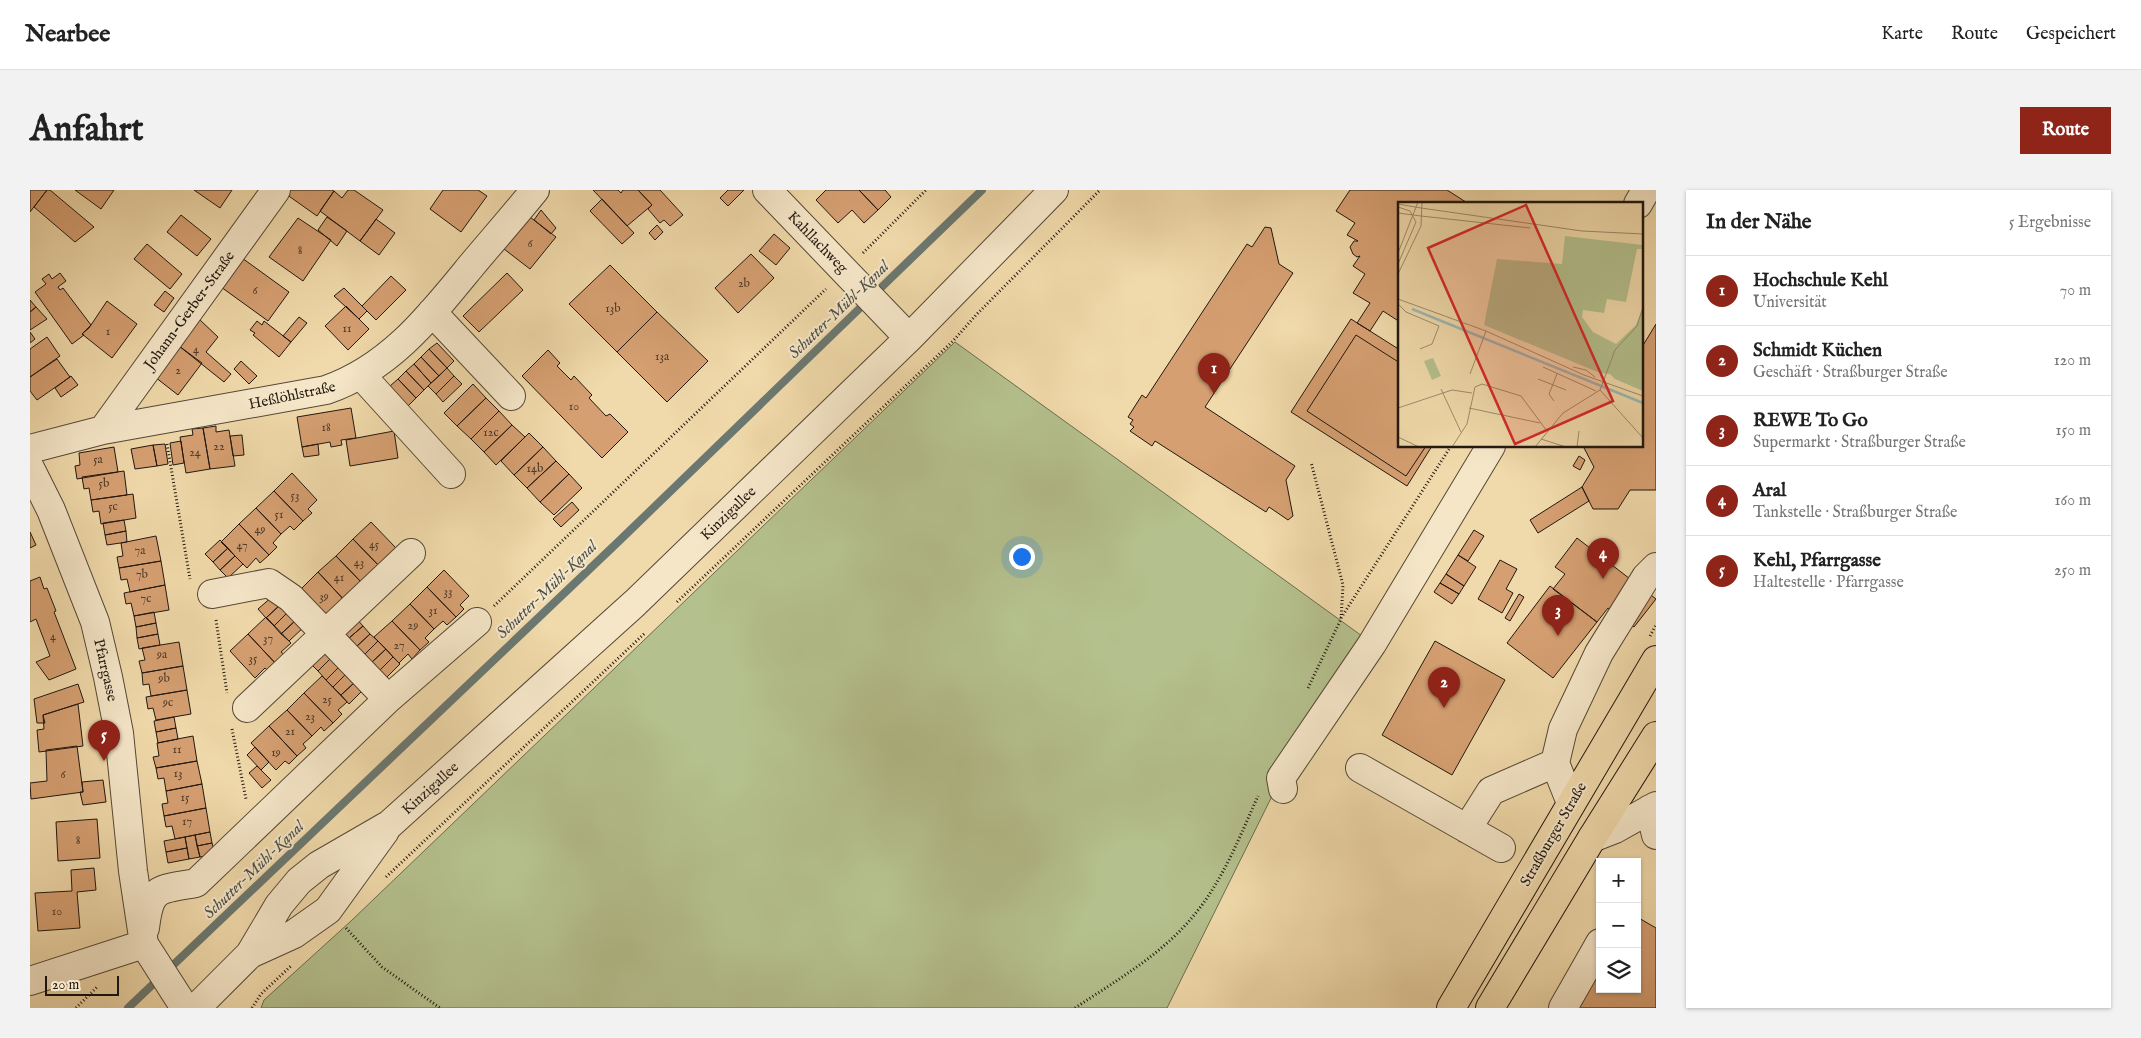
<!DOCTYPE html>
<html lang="de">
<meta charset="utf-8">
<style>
:root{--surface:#fff;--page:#f2f2f2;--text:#222;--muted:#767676;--line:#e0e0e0;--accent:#8f2418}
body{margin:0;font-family:"IM FELL English",serif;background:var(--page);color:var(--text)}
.controls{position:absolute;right:15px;bottom:15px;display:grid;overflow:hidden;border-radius:0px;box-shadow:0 1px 4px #0004}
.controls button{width:45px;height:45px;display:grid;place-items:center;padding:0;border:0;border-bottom:1px solid var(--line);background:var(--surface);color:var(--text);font:25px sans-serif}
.scale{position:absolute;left:15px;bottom:12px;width:74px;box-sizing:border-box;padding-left:5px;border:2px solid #211810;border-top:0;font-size:14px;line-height:18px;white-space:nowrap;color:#211810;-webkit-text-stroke:4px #f5e6c8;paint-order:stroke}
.you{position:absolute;left:991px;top:366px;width:18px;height:18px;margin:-12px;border:4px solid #fff;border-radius:50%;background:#1a73e8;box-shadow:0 0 0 8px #1a73e833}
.badge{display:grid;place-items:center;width:32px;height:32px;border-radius:50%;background:var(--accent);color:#fff;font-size:16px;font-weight:700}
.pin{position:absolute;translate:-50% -41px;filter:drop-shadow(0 1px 2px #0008)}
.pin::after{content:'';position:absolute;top:26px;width:18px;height:15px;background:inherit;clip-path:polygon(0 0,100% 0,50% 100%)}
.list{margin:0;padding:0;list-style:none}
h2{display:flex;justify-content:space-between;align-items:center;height:65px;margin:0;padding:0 20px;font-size:21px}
h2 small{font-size:16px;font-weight:400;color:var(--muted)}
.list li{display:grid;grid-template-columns:32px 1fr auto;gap:15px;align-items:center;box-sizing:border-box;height:70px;padding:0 20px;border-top:1px solid var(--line)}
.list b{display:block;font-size:19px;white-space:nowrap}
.list p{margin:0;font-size:16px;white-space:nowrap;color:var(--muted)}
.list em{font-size:16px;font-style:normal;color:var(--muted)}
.icon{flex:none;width:28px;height:28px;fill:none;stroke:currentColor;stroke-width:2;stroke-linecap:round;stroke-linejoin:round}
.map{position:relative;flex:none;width:1626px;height:818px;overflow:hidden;border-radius:0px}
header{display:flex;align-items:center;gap:30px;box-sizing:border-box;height:70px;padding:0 25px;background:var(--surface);border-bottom:1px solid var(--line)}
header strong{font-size:24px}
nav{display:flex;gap:28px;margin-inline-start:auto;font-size:18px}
.intro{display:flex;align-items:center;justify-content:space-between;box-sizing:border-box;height:120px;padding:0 30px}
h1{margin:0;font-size:35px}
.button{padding:12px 22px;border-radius:0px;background:var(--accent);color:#fff;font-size:18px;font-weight:700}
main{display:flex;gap:30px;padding:0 30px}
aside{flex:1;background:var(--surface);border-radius:0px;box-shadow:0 1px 4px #0004}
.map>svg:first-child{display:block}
</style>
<header>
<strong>Nearbee</strong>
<nav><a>Karte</a><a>Route</a><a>Gespeichert</a></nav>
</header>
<div class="intro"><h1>Anfahrt</h1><a class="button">Route</a></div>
<main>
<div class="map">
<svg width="1626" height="818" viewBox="0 0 1626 818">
<rect width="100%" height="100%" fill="#f0d9aa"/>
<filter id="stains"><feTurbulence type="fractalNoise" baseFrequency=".004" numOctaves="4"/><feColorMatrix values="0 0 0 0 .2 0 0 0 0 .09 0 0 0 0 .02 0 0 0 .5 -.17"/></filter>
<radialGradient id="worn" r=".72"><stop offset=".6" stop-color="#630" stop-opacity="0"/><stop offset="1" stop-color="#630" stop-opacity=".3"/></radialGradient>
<path fill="#b4c08d" stroke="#6a6c4e" d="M925,152L1339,451L1251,588L1137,818H231L234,810L321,731Z"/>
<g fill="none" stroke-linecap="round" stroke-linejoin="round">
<path stroke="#6b7871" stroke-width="8" d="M98,818L588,352L952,0"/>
</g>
<path fill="#d59f71" stroke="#211810" d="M0,0H17L0,22Z
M17,0H20L64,37L45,52L4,17Z
M45,0H84L71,19Z
M164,0H202L190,18Z
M259,0H302L304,1L287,26L256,4Z
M318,0H324L353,20L330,51L290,21L304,1L312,8Z
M413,0H448L457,6L431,42L400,19Z
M563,0H588L591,3L593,0H608L622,15L597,36Z
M608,0H630L653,25L640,36L634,30L630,33L618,19L622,15Z
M698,0H714L698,16L690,8Z
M796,0H829L848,20L834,33L822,20L808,33L786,10Z
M829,0H855L861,7L848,20Z
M1320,0H1417L1439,14H1370V132L1353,121L1340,141L1327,133L1340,113L1323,103L1335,84L1323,76L1330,66L1327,67L1323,64L1320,57L1324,51H1328L1317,45L1325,33L1306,21Z
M572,9L604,43L592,54L560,21Z
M511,20L526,38L521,44L504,30Z
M151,25L181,49L167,66L137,42Z
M297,27L317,41L307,56L288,40Z
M500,27L526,47L500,79L474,59Z
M268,28L301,50L273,91L239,67Z
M346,29L365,43L349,65L330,51Z
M627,35L633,42L625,50L619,43Z
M1235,37L1241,38L1249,74L1263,83L1175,217L1265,276L1256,290L1263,326L1258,330L1239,317L1236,322L1125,251L1122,256L1100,241L1104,237L1100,234L1103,230L1098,227L1112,205L1116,208L1217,54L1222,57Z
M744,44L760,58L746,75L729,61Z
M117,54L152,84L140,99L104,69Z
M721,64L744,88L708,123L685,98Z
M212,68L259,102L238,131L191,97Z
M580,75L627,122L587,162L539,114Z
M30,83L36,91L28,97L30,100L33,98L61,135L52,144L54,145L42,154L5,102L16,94L12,89L19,84L22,89Z
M477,83L493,100L449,142L433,126Z
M361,86L376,100L346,130L332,116Z
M314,98L337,121L329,129L304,106Z
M135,101L144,108L134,122L124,115Z
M0,110L6,117L0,122Z
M77,111L107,134L82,168L52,144L59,138Z
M316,116L339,139L318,160L295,136Z
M6,117L17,129L0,140V122Z
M627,122L678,171L637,212L587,162Z
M269,127L277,133L261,152L253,146Z
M169,129L188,147L176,162L201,184L194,192L149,156Z
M1321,129L1370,160V256H1402L1377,296L1261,222Z
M227,131L232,135L234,131L261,152L249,167L223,145L225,143L220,140Z
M1626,134V300H1600L1588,319H1563L1552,297L1564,277L1553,256H1612V157Z
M0,142L5,149L0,153Z
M1326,145L1370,173V256H1396L1376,286L1277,221Z
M17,147L30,166L0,187V159Z
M407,153L424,171L417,178L399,159Z
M149,156L172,173L148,205L125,187Z
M399,159L417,178L409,186L391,167Z
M518,160L530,173L527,176L541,190L544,186L562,205L559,208L576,226L580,224L598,242L572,268L492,186Z
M391,167L409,186L401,193L384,174Z
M27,169L40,187L7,210L0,201V187Z
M211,171L227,186L219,194L204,179Z
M384,174L401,193L394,200L376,181Z
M417,178L424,186L406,204L398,196Z
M376,181L394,200L386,208L368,189Z
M41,186L48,195L31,207L25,198Z
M424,186L432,194L413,212L406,204Z
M368,189L386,208L378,216L360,196Z
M443,194L456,208L427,236L414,223Z
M456,208L469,221L441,249L427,236Z
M321,218L326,248L311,250L312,255L301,257L300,252L272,257L267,227Z
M469,221L482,235L454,262L441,249Z
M482,235L495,247L466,275L454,262Z
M186,236V242L199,240L205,276L180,279L173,238Z
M173,238L180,279L156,283L150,247L163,245L162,239Z
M364,241L368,268L320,276L316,250Z
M499,243L513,257L484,285L471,271Z
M212,245L214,265L203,266L200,246Z
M151,251L154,273L143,275L140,253Z
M135,254L138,274L127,276L123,255Z
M288,254L289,265L274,267L272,257Z
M123,255L127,276L105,279L101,259Z
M84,257L88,282L47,289L45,276L50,275L49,263Z
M513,257L526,271L497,298L484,285Z
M1549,266L1555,270L1550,280L1543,276Z
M526,271L539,284L510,312L497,298Z
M94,281L97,305L61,310L59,298L54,299L52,287Z
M262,283L287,310L278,319L282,323L273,331L244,301Z
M539,284L552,298L524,325L510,312Z
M1552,297L1559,311L1508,343L1500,330Z
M244,301L273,331L264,340L260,336L251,344L226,318Z
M103,304L106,328L71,334L69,321L63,322L61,310Z
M542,312L549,320L531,337L523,329Z
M226,318L251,344L243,353L247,357L239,365L209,334Z
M94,330L96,341L75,345L73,333Z
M341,332L366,358L356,367L360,371L352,379L323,349Z
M209,334L239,365L230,373L226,368L217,378L191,352Z
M1444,340L1454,346L1438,371L1428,365Z
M96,341L97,352L77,355L75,345Z
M0,342L6,355L0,358Z
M126,346L131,371L89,378L87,367L93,366L91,353Z
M1547,348L1626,409L1604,437L1578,418L1567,432L1523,399L1535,384L1525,377Z
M323,349L352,379L343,387L339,384L331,392L306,366Z
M190,350L198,358L183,372L175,364Z
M198,358L205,366L190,380L183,372Z
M1428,365L1446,377L1434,396L1416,384Z
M205,366L213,374L198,388L190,380Z
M306,366L331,392L322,401L317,413L288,382Z
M1470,370L1487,379L1476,399L1483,403L1472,423L1448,409Z
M131,371L135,395L100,402L97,389L91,390L89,378Z
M414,380L439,406L430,415L434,419L426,427L397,397Z
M288,382L317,413L296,425L271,399Z
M1416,384L1434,396L1429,404L1410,393Z
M10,387L14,399L17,398L26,421L24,422L46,479L19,490L6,472L20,466L6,429L0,432V391Z
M1410,393L1429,404L1422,414L1404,402Z
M135,395L139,420L104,426L101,413L96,414L94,403Z
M1520,396L1567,432L1523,488L1477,453Z
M397,397L426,427L417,435L413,431L404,439L380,414Z
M1489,404L1494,407L1480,431L1475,428Z
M243,406L251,414L236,428L228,419Z
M251,414L258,422L244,436L236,428Z
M380,414L404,439L395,448L399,452L390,460L362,431Z
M124,422L126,433L106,437L104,426Z
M258,422L266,430L251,444L244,436Z
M236,427L261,453L251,462L256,466L247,475L218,444Z
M325,427L333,436L318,449L310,440Z
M266,430L274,437L259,451L251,444Z
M362,431L390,460L382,469L378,464L369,473L344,447Z
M126,433L128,444L107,448L106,437Z
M333,436L340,444L326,457L318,449Z
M128,444L130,455L109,459L107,448Z
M218,444L247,475L239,482L235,478L225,488L200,461Z
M340,444L348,451L334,465L326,457Z
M348,451L356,459L341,473L334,465Z
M1405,451L1475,490L1422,585L1352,545Z
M149,452L153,476L112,483L109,471L115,470L112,458Z
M356,459L363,467L349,481L341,473Z
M293,460L301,468L288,481L280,473Z
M363,467L370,474L356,488L349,481Z
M301,468L309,477L296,490L288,481Z
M153,476L157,500L121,506L119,494L113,495L112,483Z
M309,477L316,484L303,497L296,490Z
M316,484L324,493L311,505L303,497Z
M292,486L317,512L308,520L312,524L303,533L274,503Z
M324,493L332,501L319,514L311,505Z
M48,494L54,512L13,525L15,533H7L4,509Z
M157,500L161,524L126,530L123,518L118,519L116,507Z
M274,503L303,533L294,541L291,537L282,546L257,520Z
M48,514L53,556L9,562L7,540L14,539L13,525Z
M257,520L282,546L273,554L276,558L267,566L239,536Z
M144,527L146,538L126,542L124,531Z
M239,536L267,566L259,574L255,571L246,580L221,553Z
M146,538L148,549L128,553L126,542Z
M163,546L167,571L126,578L123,567L129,566L127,553Z
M47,556L53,602L1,609L0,593L17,591L16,560Z
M225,557L239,572L231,580L217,565Z
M167,571L172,594L136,601L134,588L128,589L126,578Z
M227,576L241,590L232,598L219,583Z
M73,590L76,612L53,615L50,602H53L52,592Z
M172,594L176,618L134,626L132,614L138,613L136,601Z
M176,618L180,642L145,649L142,636L136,637L134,626Z
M67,629L70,668L28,671L26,632Z
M180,642L182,653L167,656L165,645Z
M165,645L170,667L159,669L155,647Z
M155,647L157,658L136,662L134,651Z
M182,653L185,664L170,667L167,656Z
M157,658L159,669L138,673L136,662Z
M64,678L66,700L47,702L50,738L8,741L5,703L42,701L41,680Z
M1607,727L1626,738V818H1549L1570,782V799H1607Z"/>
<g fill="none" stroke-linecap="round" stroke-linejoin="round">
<defs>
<path id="minor" d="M737,0L879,148
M1608,14L1616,0
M402,122L481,206
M331,185L421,284
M73,240L246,0
M0,259L73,240L296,200C360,178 400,126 441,76C462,51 484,26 505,0
M0,278L21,320L65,432L78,487L89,543L103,681L114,754L155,818
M182,404L239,393L261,408L358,509
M217,518L381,363
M1330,578L1471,658
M1253,599L1251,588L1342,454L1461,256
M1541,613L1525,573L1533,539L1569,463L1616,387L1626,377
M1620,619L1626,645
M1437,639L1461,601L1525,573
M1562,648L1585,639L1626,616
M115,738C120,696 128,700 166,693L358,509L447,432
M220,764L264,744L298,720L355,641
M0,791L114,754
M166,818L220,764L249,715L269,691L289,675L360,634L605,413L879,148L1024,0
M1533,818L1570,753"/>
<path id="highway" d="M1421,818L1626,470
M1460,818L1562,648L1626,546"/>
</defs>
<use href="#minor" stroke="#554836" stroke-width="30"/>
<use href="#highway" stroke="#211810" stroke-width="30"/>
<path stroke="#211810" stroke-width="3" stroke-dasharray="1 2.5" stroke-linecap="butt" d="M833,63L896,0
M137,254L160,389
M647,412L923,151L946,125L1070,0
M464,416L796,99
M1311,428L1421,256
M186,430L197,503
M1620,446L1626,435
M1278,498L1311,429L1313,395L1281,272
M202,539L216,609
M356,687L615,443
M316,738L352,777L410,818
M46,818L67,797
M222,818L231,804L262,775
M1045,818C1087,790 1133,764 1165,724C1193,690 1210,646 1228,606"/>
<use href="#minor" stroke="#f5e6c8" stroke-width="28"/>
<use href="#highway" stroke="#f0d9aa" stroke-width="28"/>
</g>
<g text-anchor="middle" stroke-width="4" stroke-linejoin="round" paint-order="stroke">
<g font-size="12" fill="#4e3a28">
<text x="500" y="57">6</text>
<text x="270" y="64">8</text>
<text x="714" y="97">2b</text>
<text x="225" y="104">6</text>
<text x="583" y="122">13b</text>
<text x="317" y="142">11</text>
<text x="78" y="145">1</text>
<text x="166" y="163">4</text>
<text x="632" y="170">13a</text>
<text x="148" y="184">2</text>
<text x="544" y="220">10</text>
<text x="296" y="241">18</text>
<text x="461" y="246">12c</text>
<text x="189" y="260">22</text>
<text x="165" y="266">24</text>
<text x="68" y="273">5a</text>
<text x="505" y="282">14b</text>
<text x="74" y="297">5b</text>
<text x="265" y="309">53</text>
<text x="83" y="320">5c</text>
<text x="249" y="328">51</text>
<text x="230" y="343">49</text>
<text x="344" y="358">45</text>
<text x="212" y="359">47</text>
<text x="110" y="364">7a</text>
<text x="329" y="376">43</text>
<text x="112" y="388">7b</text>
<text x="309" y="391">41</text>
<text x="418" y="405">33</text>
<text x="294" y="410">39</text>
<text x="116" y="412">7c</text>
<text x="403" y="424">31</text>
<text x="383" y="439">29</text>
<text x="23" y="450">4</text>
<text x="238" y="452">37</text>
<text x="369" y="459">27</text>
<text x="132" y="468">9a</text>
<text x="223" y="472">35</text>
<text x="134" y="492">9b</text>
<text x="297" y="513">25</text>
<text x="138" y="516">9c</text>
<text x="280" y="530">23</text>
<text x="260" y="545">21</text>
<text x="147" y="563">11</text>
<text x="246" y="566">19</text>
<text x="148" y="587">13</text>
<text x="33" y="588">6</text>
<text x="155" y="611">15</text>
<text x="157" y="635">17</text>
<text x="48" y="654">8</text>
<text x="27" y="725">10</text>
</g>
<g font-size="15" fill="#211810" stroke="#f5e6c8">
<text transform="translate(788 52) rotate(46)" y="5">Kahllachweg</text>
<text transform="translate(159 120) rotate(-54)" y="5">Johann-Gerber-Straße</text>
<text transform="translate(262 205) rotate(-12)" y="5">Heßlöhlstraße</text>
<text transform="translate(698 323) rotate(-44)" y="5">Kinzigallee</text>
<text transform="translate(76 480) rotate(77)" y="5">Pfarrgasse</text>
<text transform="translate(400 598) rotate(-42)" y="5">Kinzigallee</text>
<text transform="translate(1523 644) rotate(-60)" y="5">Straßburger Straße</text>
</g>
<g font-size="16" font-style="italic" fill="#4c5049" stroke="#f5e6c8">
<text transform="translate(808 119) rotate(-44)" y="6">Schutter-Mühl-Kanal</text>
<text transform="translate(516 399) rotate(-44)" y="6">Schutter-Mühl-Kanal</text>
<text transform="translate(223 679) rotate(-44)" y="6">Schutter-Mühl-Kanal</text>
</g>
</g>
<g transform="translate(1368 12)">
<rect width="245" height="245" fill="#f0d9aa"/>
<path d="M167,34L245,43V47H239L228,100L209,97L206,111L185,108L184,115L195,130L218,142L238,123L245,105V189L217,177L212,172L202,171L86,123L99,57L164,62ZM35,156L43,174L34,178L26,159Z" fill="#b4c08d"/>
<path fill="none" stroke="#9db8b2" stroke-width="2.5" d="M14,107L245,201"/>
<path fill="none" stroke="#9d8c6c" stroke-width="1" d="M0,2L23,6M0,5L12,9L18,20L0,62M23,6L184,29L245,32M0,11L23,14M23,14L132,26M0,51L20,0M0,72L23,24L24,0M0,97L88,129L186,173L245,194M0,102L8,110L41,124L34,142L22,147M145,165L198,189M175,165L188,168L197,175M72,172L88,129M140,177L168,188M43,187L63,230M202,188L245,236M156,199L151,192L159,172M0,206L54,188L74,191M71,206L142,221M0,235L21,245M143,237L168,245M54,245L69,222L77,185L84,182L123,194L149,229M137,245L165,211L202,188L217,148L239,124L245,105M179,245L181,229"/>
<path fill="#d62828" fill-opacity="0.15" stroke="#d62828" stroke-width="2.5" d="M128,3L215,199L117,242L30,46Z"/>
<rect width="245" height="245" fill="none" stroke="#211810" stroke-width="2.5"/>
</g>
<rect width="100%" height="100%" filter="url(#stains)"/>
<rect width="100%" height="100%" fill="url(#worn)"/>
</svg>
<div class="controls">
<button>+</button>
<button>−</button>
<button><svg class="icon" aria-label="layers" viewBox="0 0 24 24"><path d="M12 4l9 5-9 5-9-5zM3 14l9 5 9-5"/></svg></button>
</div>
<div class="scale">20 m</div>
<div class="you"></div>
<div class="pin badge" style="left:1184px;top:204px">1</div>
<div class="pin badge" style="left:1414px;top:518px">2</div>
<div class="pin badge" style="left:1528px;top:446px">3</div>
<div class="pin badge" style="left:1573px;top:389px">4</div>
<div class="pin badge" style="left:74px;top:571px">5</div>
</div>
<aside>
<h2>In der Nähe<small>5 Ergebnisse</small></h2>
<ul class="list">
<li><span class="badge">1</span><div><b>Hochschule Kehl</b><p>Universität</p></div><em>70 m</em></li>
<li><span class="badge">2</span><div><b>Schmidt Küchen</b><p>Geschäft · Straßburger Straße</p></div><em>120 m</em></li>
<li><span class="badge">3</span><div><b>REWE To Go</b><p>Supermarkt · Straßburger Straße</p></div><em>150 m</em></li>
<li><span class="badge">4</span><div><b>Aral</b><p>Tankstelle · Straßburger Straße</p></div><em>160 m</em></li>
<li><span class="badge">5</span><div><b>Kehl, Pfarrgasse</b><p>Haltestelle · Pfarrgasse</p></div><em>250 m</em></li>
</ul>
</aside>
</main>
